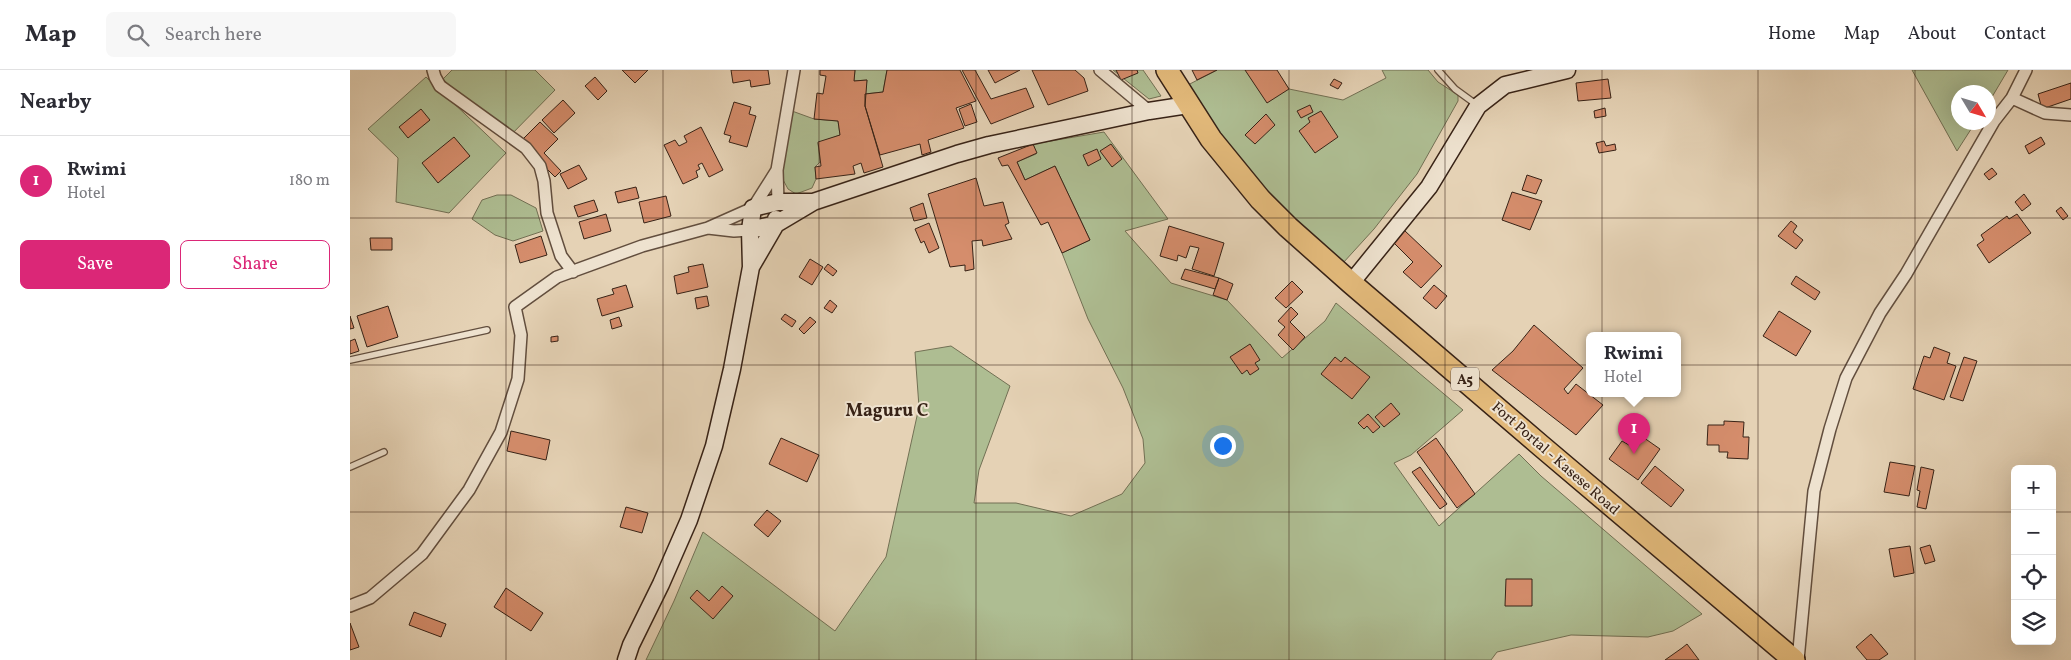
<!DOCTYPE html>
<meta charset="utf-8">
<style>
:root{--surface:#fff;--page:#f7f7f7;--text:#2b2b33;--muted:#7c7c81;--line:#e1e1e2;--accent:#db2777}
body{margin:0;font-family:Vollkorn,serif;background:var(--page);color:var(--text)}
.controls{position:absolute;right:15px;bottom:15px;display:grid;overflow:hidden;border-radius:8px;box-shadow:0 5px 20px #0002}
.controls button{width:45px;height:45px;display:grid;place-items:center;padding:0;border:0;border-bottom:1px solid var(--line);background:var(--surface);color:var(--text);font:25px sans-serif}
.compass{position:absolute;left:1601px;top:15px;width:45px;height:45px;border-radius:50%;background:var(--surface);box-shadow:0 5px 20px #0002;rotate:128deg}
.you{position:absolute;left:872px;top:375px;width:18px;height:18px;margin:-12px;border:4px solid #fff;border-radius:50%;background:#1a73e8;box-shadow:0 0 0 8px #1a73e833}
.badge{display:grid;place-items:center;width:32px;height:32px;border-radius:50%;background:var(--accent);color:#fff;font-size:16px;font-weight:700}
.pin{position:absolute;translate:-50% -41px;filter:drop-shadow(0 1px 2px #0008)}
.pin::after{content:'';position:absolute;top:26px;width:18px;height:15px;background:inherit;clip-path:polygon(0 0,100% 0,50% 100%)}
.popup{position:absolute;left:1236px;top:262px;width:95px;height:65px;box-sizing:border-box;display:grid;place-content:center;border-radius:8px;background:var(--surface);filter:drop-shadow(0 1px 4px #0005);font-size:16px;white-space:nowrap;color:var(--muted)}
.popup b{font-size:19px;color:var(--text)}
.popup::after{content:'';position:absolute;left:50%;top:100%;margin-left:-10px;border:10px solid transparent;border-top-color:var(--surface)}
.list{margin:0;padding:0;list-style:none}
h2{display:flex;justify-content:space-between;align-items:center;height:65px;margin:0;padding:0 20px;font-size:21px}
h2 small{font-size:16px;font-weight:400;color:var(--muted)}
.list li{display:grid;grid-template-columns:32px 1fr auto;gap:15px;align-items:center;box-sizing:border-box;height:90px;padding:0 20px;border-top:1px solid var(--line)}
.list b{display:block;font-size:19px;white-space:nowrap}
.list p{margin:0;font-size:16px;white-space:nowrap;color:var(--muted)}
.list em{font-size:16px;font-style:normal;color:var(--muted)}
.actions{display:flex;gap:10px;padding:15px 20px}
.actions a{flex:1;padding:11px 0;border:1px solid var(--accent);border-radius:8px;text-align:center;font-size:18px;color:var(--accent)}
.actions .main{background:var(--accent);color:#fff}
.icon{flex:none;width:28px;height:28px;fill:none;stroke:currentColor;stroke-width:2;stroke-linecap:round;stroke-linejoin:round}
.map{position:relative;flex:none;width:1721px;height:590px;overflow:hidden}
header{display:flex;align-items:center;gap:30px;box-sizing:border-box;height:70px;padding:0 25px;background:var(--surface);border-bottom:1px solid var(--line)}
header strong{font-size:24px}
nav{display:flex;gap:28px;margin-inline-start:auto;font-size:18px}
.search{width:350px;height:45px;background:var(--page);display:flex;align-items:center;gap:12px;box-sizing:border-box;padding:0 18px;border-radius:8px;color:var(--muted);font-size:19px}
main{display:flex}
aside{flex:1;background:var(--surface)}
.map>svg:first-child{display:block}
</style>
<header>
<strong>Map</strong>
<div class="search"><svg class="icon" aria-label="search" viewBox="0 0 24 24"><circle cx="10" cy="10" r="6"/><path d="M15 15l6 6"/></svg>Search here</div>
<nav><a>Home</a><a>Map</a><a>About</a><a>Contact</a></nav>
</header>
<main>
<aside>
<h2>Nearby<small></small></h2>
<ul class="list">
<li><span class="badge">1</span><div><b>Rwimi</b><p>Hotel</p></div><em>180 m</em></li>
</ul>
<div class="actions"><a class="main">Save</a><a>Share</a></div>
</aside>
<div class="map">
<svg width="1721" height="590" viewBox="0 0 1721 590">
<rect width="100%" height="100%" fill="#e5d2b5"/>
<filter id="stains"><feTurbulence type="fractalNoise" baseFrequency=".004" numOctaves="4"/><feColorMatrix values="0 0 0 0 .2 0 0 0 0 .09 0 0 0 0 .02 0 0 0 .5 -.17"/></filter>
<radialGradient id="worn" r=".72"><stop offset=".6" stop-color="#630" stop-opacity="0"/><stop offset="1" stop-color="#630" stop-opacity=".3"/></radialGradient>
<path fill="#aebd92" stroke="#727054" d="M102,0H185L205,20L156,70L93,9Z
M505,0H537L533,22L515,24L517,10L504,11Z
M763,0H793L811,26L799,29Z
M867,0H926L939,19L993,30L1036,8L1032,0H1078L1088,12L1108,25V31L1067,104L1024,159L993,193L932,142L834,17Z
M1562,0H1658L1639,32L1638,22H1608V52L1625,53L1607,81Z
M76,7L156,83L99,143L46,132L48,88L18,59Z
M442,41L464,49L488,51L490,65L468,73L470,92L465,97L466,109L462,118L446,124L438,119L431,106Z
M754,62L818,149L775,161L821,213L877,230L932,288L975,251L986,233L1113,340L1061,385L1044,393L1089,456L1169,384L1191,406L1352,544L1323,561L1298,567L1221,565L1147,582L1141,590H296L324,531L353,462L485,561L536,487L569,337L565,282L601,276L660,316L629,400L624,433H666L721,446L772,424L795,393L793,369L773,318L738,249L712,183L740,170L705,96L675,110L667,92L686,84L683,74Z
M147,125H161L186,138L193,161L163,171L145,165L122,149L132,130Z"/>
<path fill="#d58d6c" stroke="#372216" d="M272,0H298L285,13Z
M381,0H418L420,14L401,17L400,10L383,13Z
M470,0H505L504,11L517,10L515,36L533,97L514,103L511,93L503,96L505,104L466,109L465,97L471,96L468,72L490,65L488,51L464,49L467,23L473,24L476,6L470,5Z
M537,0H610L626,31L606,38L614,58L578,70L581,82L572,85L570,74L530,85L515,36V24L533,22Z
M612,0H625L641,29L676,18L684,37L641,54Z
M638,0H670L645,13Z
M682,0H725L734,8L738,21L698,35Z
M766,0H787L788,3L771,10Z
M842,0H867L847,10Z
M895,0H927L939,19L917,33Z
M245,7L257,21L248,30L235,16Z
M984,9L992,13L988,19L980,15Z
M1258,9L1261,28L1228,31L1226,13Z
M1721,13V29L1692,39L1688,24Z
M213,30L225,43L204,63L192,50Z
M384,32L401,37L399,44L406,46L397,77L379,72L381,66L374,64Z
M621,34L627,52L615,56L609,39Z
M960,35L963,42L951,48L947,41Z
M1255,38L1256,46L1245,48L1244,41Z
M71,39L80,50L58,68L49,57Z
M971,41L988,67L965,83L949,61L960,52L958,48Z
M916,44L925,55L905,74L895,65Z
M190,52L208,69L194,83L211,101L205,107L170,72Z
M351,57L373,100L359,107L352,93L348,95L350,99L346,101L348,107L333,114L314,75L325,70L329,76L337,72L334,66Z
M104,67L120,86L88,113L72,93Z
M1691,67L1695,74L1679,84L1675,76Z
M1254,71L1256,76L1265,74L1266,80L1249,83L1246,73Z
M683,74L687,83L667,92L675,110L705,96L740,170L712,183L698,152L691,155L658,95L652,96L648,88Z
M761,74L772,89L762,97L750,81Z
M747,79L751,89L738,96L733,85Z
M229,95L237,109L218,119L210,104Z
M1642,98L1647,104L1639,110L1634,104Z
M1177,105L1192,110L1186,124L1172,120Z
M626,108L634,136L653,132L659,153L655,155L662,169L633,176L632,170L622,171L624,199L615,201V195L600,197L578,124Z
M286,117L289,128L268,133L265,122Z
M1162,122L1192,131L1180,160L1152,150Z
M1674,124L1681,134L1672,141L1665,132Z
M316,126L321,146L294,153L289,132Z
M244,130L248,141L228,147L224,136Z
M573,133L577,148L564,151L560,138Z
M1711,137L1718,146L1713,150L1706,141Z
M256,144L261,161L234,169L229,152Z
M1667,144L1681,163L1639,193L1627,175L1634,170L1631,165L1657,146L1659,149Z
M1441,151L1447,156L1443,162L1453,170L1446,179L1428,166Z
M579,153L589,178L579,183L574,171L571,173L565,159Z
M819,156L874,173L864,206L842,199L849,178L840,176L836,188L828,185L827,191L810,186Z
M1054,160L1092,196L1071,218L1053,202L1063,192L1043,172Z
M191,166L197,185L170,193L165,175Z
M20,168H42V180H21Z
M460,189L473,197L462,215L449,207Z
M353,194L358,217L327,224L324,206L339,202L338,197Z
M478,194L487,201L483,206L474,199Z
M835,199L869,208L865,219L831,209Z
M1446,206L1470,222L1465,230L1441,214Z
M869,208L883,214L877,230L863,225Z
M942,211L953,222L936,238L925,228Z
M276,215L283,237L252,246L247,229L264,224L262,219Z
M1084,215L1097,226L1086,239L1073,228Z
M357,226L359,236L347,239L345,228Z
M480,230L487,236L482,243L474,238Z
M38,236L48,267L17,277L7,246Z
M941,237L948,244L940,252L955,267L943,280L928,265L935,257L928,251Z
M1429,241L1461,261L1446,286L1413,266Z
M435,244L446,251L442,257L431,249Z
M0,246L4,258L0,259Z
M269,247L272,256L262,259L260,250Z
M460,247L466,252L454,264L449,259Z
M1184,255L1233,298L1214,319L1218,324L1226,314L1253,335L1226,365L1142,300L1163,281Z
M208,266V271L201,272V267Z
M5,269L9,281L0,284V271Z
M900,274L910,290L905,293L909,299L900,305L897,300L892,304L880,287Z
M1584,277L1600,283L1597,293L1606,296L1594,330L1563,319L1574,286L1580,288Z
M985,287L991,292L995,287L1020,307L1002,329L971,304Z
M1614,287L1627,291L1613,331L1600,327Z
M1041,333L1050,344L1034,357L1025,347Z
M1018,344L1030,357L1023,363L1017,356L1014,359L1008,353Z
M1374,351L1394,352L1393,367H1399L1398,389L1377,388L1378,382H1369V375H1357L1358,355H1374Z
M161,361L200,370L196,390L157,381Z
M1287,363L1310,379L1288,410L1259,389L1272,371L1279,375Z
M431,368L469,385L457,412L419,394Z
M1086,368L1125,424L1107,438L1067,382Z
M1540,392L1565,396L1559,426L1534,422Z
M1305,396L1334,420L1321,437L1291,413Z
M1070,397L1097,434L1090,439L1062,402Z
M1571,397L1584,400L1576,439L1567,437L1570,421L1567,420Z
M276,437L298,443L292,463L270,457Z
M417,440L431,451L418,467L404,455Z
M1580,475L1585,491L1575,494L1570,478Z
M1560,476L1564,503L1544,507L1539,479Z
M1156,509H1182V536H1155Z
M372,516L383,526L363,549L340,528L347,520L359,531Z
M156,518L193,543L181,561L144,537Z
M64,542L96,554L91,567L59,555Z
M0,553L9,577L0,580Z
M1521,564L1538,584L1529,590H1517L1506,577Z
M1337,574L1349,590H1315L1332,578Z"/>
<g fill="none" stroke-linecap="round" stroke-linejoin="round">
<defs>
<path id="lane" d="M1088,0L1105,19L1127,35
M0,290L137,260
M0,397L34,382"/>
<path id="street" d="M83,0L85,7L90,16L176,78L190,96L194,111L197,143L211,186L223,202
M750,0L799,41
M1662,28L1695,43L1721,45
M428,132L427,100L444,0
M358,158L384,161L400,160
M0,536L20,528L72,484L119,420L151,362L168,309L171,265L165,237L207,207L292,176L358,158L403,138L427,100
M1448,590L1464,421L1480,359L1496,308L1530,243L1556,204L1644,51L1662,28L1676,0"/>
<path id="secondary" d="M400,160L426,154L463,132L607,84L639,75L799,41L838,35
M401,197L426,154V149
M1001,213L1079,117L1128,36L1155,15L1217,0
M276,590L281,575L311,514L339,450L364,376L382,299L401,197L400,160L403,138L428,132H463"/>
<path id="highway" d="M817,0L861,69L910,129L938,157L1001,213L1190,375L1444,590"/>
</defs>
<use href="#lane" stroke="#624e3e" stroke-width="8"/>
<use href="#street" stroke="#624e3e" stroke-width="14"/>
<use href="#secondary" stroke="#372216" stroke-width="19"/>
<use href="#highway" stroke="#372216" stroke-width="24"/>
<use href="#lane" stroke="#eee2cf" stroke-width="5.5"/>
<use href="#street" stroke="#eee2cf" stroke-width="11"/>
<use href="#secondary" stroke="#eee2cf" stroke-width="16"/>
<use href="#highway" stroke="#e2b97a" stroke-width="21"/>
</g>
<path fill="none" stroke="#372216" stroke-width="1" stroke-opacity="0.55" d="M156,0V590M313,0V590M469,0V590M626,0V590M782,0V590M939,0V590M1095,0V590M1252,0V590M1408,0V590M1565,0V590M0,148H1721M0,295H1721M0,442H1665M1702,442H1721"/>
<g text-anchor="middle" stroke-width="4" stroke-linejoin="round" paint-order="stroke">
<rect fill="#eee2cf" stroke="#6e5c4e" stroke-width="1" x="1101" y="297.5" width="28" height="23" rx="4"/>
<g font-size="14" font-weight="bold" fill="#372216">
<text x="1115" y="314">A5</text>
</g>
<g font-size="15" fill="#372216" stroke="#eee2cf">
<text transform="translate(1206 388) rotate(41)" y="5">Fort Portal - Kasese Road</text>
</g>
<g font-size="18" font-weight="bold" fill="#372216" stroke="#eee2cf">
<text x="537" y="346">Maguru C</text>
</g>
</g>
<rect width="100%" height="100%" filter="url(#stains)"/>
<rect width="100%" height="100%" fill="url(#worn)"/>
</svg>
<div class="controls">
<button>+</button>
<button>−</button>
<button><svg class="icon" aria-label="locate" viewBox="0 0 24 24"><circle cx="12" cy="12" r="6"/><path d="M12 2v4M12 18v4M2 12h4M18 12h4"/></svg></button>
<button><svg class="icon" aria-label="layers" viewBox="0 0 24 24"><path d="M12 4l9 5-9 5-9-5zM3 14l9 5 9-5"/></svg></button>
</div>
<svg class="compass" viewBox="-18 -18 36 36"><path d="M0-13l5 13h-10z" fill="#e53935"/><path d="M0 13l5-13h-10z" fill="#7c7c81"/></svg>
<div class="you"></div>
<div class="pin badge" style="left:1284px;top:384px">1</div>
<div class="popup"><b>Rwimi</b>Hotel</div>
</div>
</main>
